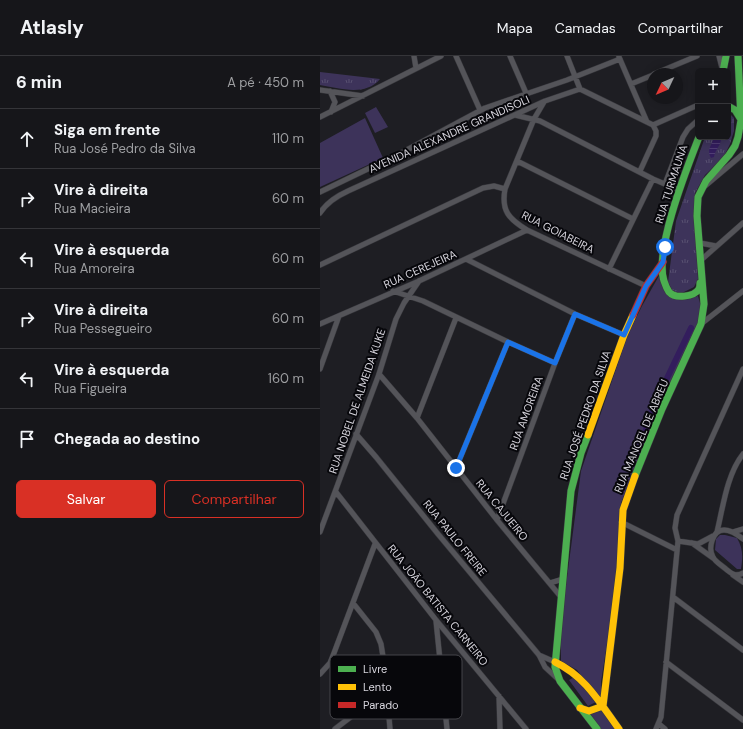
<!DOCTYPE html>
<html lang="pt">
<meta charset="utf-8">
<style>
:root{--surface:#16161a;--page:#232327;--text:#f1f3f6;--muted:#9e9fa2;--line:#353539;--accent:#d93025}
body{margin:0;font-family:"DM Sans",sans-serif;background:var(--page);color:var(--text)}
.controls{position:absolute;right:12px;top:12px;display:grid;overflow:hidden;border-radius:6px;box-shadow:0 2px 10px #0003}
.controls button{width:36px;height:36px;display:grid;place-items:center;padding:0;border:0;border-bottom:1px solid var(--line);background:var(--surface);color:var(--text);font:20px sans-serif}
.compass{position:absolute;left:327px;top:12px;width:36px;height:36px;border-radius:50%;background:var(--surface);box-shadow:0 2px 10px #0003;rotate:226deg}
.stop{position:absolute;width:12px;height:12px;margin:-9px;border:3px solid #1a73e8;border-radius:50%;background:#fff}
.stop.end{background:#1a73e8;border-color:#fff;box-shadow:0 1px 4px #0008}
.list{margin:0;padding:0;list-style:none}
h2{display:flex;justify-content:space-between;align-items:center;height:52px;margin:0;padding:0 16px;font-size:17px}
h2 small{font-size:13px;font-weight:400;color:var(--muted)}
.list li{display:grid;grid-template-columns:26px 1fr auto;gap:12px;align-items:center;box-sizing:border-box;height:60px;padding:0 16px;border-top:1px solid var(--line)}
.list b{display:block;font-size:15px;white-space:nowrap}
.list p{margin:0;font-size:13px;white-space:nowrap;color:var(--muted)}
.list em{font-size:13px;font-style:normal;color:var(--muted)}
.actions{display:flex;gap:8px;padding:12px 16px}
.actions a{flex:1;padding:9px 0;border:1px solid var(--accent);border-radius:6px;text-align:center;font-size:14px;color:var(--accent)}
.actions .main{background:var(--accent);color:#fff}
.icon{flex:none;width:22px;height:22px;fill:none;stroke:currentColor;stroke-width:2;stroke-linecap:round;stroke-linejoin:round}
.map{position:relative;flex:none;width:423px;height:673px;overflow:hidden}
header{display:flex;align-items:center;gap:24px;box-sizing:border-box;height:56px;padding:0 20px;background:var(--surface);border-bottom:1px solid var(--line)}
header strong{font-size:19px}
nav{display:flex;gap:22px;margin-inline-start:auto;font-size:14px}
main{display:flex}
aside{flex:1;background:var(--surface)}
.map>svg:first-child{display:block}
</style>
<header>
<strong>Atlasly</strong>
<nav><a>Mapa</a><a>Camadas</a><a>Compartilhar</a></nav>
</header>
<main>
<aside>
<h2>6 min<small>A pé · 450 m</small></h2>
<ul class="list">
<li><svg class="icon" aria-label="ahead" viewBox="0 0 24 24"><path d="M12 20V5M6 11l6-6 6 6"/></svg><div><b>Siga em frente</b><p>Rua José Pedro da Silva</p></div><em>110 m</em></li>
<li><svg class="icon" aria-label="right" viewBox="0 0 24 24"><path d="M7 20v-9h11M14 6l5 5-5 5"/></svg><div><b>Vire à direita</b><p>Rua Macieira</p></div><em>60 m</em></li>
<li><svg class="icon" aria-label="left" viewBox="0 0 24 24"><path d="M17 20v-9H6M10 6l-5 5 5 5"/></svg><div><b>Vire à esquerda</b><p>Rua Amoreira</p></div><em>60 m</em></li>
<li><svg class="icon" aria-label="right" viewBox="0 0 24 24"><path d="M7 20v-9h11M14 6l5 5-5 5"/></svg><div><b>Vire à direita</b><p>Rua Pessegueiro</p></div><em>60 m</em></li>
<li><svg class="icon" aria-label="left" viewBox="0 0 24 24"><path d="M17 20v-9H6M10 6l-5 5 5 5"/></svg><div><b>Vire à esquerda</b><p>Rua Figueira</p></div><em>160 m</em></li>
<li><svg class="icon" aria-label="arrive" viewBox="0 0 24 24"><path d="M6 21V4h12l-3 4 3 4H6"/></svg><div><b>Chegada ao destino</b></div></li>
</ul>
<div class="actions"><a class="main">Salvar</a><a>Compartilhar</a></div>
</aside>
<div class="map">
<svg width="423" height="673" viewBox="0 0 423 673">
<defs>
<pattern id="park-tufts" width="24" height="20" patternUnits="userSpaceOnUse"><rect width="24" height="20" fill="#3d335a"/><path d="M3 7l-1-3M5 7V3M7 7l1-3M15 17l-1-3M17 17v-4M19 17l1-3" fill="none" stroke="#585071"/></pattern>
<pattern id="water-rules" width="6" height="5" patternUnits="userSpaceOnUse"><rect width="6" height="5" fill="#331d5d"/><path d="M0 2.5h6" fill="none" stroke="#503d74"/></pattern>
</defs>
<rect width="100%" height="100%" fill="#1e1e23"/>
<path fill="#3d335a" d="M56,51L68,71L55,77L45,57Z
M45,62L63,102L0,131V87Z
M340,218L344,231L364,243L378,240L380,247V262L301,447L297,524L281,626V646L257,614L241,605V577L245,537L261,415L308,278L322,250Z
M400,479H405L417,482C423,492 423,501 421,513H417L395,494L396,483Z
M256,620L276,646L268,650L249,624Z
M281,653L296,673H281L270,658Z"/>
<path fill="url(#park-tufts)" d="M0,16L60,23C45,41 19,32 0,29Z
M408,56L414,62V75L410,88L403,102L385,119L375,137V172L378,223L374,231L360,238L352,234L348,226L356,165L385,81H408Z"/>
<path fill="url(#water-rules)" d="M394,81H401C402,89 395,93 394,101L391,102C386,93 392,90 394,81Z"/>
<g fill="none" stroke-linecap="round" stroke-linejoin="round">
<path stroke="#331d5d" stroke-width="6" d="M326,373L338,341L371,272"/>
<defs>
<path id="street" d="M94,0L96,12
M136,0L160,54
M190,0L206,37
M247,0L260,33
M399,0L402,12
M299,1L327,66
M334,18L377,0
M311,28L333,19
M260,33L333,69
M0,34L43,40
M10,35L15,46L11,56
M224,46L214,63L185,133C181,155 189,163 207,174L326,230
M195,59L220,65L333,123L359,134
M0,61L121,0
M333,69L378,49
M197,105L313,163
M320,115L336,80V75L333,69
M345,128L363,81L368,73L378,64
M385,130L423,98
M0,136L83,96L165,52L247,24L300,3
M0,157C7,146 17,140 28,135L225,45L260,33
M380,187L396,190
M146,203L255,258L304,279
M381,204L423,167
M0,209L163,132L174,130L185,133
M289,213L333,123
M73,235L103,245L188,286L235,307
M0,268L99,225L207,174
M381,268L423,235
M0,313L19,260
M59,318L97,362L177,464L241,541
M97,362L136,262
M36,378L56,401L118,478L219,599L225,611L239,624
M136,412L188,286
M16,436L116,564L206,673
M177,464L235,307L255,258
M301,466L357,494
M0,476L59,318L76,263L84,247L99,225
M397,476C403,451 407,418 423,398
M413,476L423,473
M423,483C418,479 411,474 404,474C392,474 388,493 393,501C395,506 403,510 407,514C412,518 416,521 423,517
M358,485L378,488L393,480
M372,487L393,502
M413,519L423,526
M230,527L243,523
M353,541L423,594
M33,547L56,576L61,588L65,613L70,673
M116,565L127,673
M219,599L235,606
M346,606L423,664
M0,618L10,607L14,597L55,488
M179,640L180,673
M339,668L345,673
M15,673L66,634
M336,673L341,661L358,485L355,472L357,459L423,313"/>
<path id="fast" d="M403,15L406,0
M408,50L415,54L420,62
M379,81C367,112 334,194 344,225C345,228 347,233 349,236C355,243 374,241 379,233C380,231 380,229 380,227
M268,379L261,397L251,435L235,611L240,625L277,673
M315,420L342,353L381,268L384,248L377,160L378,141L386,125L409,99L415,90L418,81L421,64L418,0"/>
<path id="slow" d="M268,379L304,279L313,259
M235,606C265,620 280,647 299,673
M260,652L269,655L283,650L300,512L303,454L315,420"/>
<path id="jam" d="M313,259L326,230L343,206"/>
</defs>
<use href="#street" stroke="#39393e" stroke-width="6"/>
<use href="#fast" stroke="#39393e" stroke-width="8"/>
<use href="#slow" stroke="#39393e" stroke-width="8"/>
<use href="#jam" stroke="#39393e" stroke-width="8"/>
<use href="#street" stroke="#545459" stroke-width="5"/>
<use href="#fast" stroke="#4caf50" stroke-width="7"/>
<use href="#slow" stroke="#ffc107" stroke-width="7"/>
<use href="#jam" stroke="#c62828" stroke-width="7"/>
</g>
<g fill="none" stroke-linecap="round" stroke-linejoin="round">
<path stroke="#1a73e8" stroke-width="5" d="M136,412L188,286L235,307L255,258L304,279L326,230L343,206L345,191"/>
</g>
<g text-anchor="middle" stroke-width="4" stroke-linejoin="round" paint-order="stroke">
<g font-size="11" fill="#d7d5dd" stroke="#07070b">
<text transform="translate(129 78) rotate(-24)" y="4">AVENIDA ALEXANDRE GRANDISOLI</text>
<text transform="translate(351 128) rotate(-72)" y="4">RUA TURMAUNA</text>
<text transform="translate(238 176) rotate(27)" y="4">RUA GOIABEIRA</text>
<text transform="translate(100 213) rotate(-24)" y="4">RUA CEREJEIRA</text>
<text transform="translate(37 345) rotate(-71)" y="4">RUA NOBEL DE ALMEIDA KUKE</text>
<text transform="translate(206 357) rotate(-70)" y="4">RUA AMOREIRA</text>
<text transform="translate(265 359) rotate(-71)" y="4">RUA JOSÉ PEDRO DA SILVA</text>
<text transform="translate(321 380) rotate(-67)" y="4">RUA MANOEL DE ABREU</text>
<text transform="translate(182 454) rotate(51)" y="4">RUA CAJUEIRO</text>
<text transform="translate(135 482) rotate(51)" y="4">RUA PAULO FREIRE</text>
<text transform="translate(118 549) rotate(51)" y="4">RUA JOÃO BATISTA CARNEIRO</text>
</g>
</g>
<rect x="10" y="599" width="132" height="64" rx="6" fill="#07070b" stroke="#45454a" stroke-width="1"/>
<rect x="18" y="610" width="18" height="6" fill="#4caf50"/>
<rect x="18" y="628" width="18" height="6" fill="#ffc107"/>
<rect x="18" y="646" width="18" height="6" fill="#c62828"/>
<g font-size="11" fill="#d7d5dd">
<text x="43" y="617">Livre</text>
<text x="43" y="635">Lento</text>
<text x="43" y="653">Parado</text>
</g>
</svg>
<div class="controls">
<button>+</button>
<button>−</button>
</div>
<svg class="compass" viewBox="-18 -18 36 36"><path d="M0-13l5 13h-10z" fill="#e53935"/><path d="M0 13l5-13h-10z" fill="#9e9fa2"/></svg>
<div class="stop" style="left:345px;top:191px"></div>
<div class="stop end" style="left:136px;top:412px"></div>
</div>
</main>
